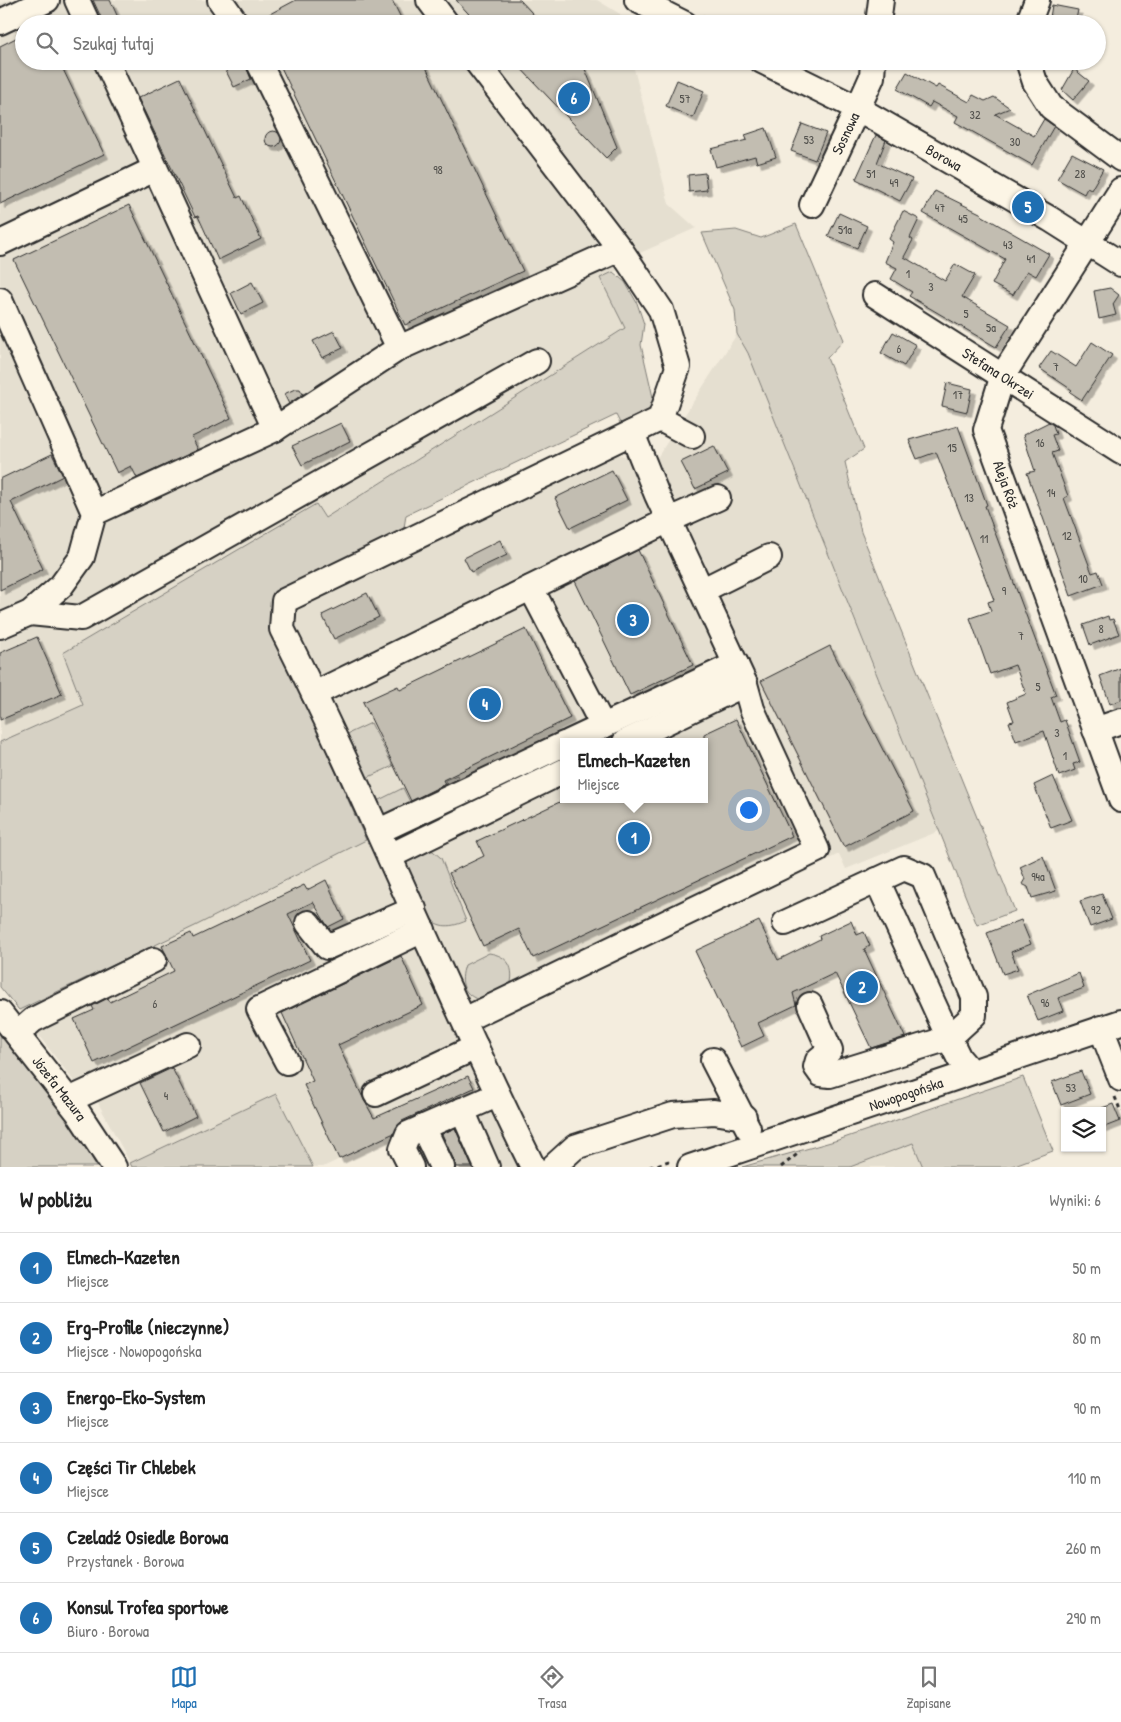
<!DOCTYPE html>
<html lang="pl">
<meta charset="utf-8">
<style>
:root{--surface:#fff;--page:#f6f6f6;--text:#222;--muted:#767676;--line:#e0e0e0;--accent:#1f6fb2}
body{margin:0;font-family:"Patrick Hand",sans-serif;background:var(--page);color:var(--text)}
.controls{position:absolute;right:15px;bottom:15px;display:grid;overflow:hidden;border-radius:0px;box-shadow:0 1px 4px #0004}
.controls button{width:45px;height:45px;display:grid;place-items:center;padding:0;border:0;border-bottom:1px solid var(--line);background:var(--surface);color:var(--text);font:25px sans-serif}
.you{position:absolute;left:748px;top:809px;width:18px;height:18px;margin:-12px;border:4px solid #fff;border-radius:50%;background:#1a73e8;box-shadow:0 0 0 8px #1a73e833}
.badge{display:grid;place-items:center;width:32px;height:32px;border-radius:50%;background:var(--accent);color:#fff;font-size:16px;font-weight:700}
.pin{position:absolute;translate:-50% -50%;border:2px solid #fff;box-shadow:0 1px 5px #0006}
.popup{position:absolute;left:560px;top:738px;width:148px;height:65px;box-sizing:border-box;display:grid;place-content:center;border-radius:0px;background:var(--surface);filter:drop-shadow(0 1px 4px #0005);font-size:16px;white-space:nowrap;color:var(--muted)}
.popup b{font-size:19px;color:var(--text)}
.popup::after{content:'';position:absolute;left:50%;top:100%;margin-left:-10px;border:10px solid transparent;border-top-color:var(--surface)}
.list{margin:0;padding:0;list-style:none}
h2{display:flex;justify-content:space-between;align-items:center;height:65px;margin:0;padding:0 20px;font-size:21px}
h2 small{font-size:16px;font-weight:400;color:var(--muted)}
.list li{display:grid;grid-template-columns:32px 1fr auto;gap:15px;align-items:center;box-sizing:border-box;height:70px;padding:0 20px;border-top:1px solid var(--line)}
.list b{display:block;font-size:19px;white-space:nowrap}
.list p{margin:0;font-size:16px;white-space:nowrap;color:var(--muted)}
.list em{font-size:16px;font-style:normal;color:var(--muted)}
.icon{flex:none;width:28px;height:28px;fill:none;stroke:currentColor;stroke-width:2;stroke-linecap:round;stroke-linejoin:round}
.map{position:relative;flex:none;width:1121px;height:1167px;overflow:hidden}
.search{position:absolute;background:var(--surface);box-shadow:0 1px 4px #0004;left:15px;right:15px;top:15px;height:55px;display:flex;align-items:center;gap:12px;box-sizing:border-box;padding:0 18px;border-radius:28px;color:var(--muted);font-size:19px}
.sheet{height:485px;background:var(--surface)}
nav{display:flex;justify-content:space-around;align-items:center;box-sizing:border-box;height:70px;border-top:1px solid var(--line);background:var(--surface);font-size:14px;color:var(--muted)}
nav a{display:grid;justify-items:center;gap:2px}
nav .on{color:var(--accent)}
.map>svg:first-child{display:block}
</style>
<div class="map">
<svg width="1121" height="1167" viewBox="0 0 1121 1167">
<defs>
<filter id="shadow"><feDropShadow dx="4.5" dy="4.5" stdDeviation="0" flood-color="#0004"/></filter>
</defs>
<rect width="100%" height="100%" fill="#f4edde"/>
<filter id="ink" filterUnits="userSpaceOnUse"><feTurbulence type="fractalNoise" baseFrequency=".02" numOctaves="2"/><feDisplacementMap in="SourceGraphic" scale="10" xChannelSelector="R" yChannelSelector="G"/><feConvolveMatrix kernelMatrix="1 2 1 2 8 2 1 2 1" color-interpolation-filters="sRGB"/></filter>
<g filter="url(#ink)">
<path fill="#e5dfd0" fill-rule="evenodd" d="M10,0H422L440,24H24V61H468L624,267L600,279L625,328L325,518L316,504L63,653L83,705L0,742V4Z
M438,0H597L620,14L623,24H457Z
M487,61H632L669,204L696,228L631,257Z
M737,334L748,353L939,831L846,869L839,854L505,1016L497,1000L479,1005L467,999L521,1167H399L384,1138L323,1167H312L276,1094L130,1163L86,1080L76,1084L19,1010L195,926L383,832L289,619L317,594L618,454L632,459L651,501L670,494L655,461ZM564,742H704V799H564Z
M913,1143L923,1167H850Z"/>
<path fill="#d6d1c4" stroke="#807e78" d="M796,224L844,340L827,358L864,449L845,462L861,532L1015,911L977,925L748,353L737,334L735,310L702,233L736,230L761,238Z
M613,272L625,282L637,303L644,324L641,345L655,406L642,417L621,425L616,415L406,515L404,528L272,601L270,614L271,627L366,840L195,926L19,1010L0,987V742L83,705L63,653L316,504L325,518L625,328L600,278Z
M371,723L393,766L362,780L341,737Z
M457,775L460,782L401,816L382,813L373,803L403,788L410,802L446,785L445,780Z
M423,849L433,851L441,858L466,921C452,927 439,929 428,917L407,872L406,862L414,852Z
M489,953C509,956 515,968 510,987L482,1001C463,995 459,983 465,965Z
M0,1027L63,1108L97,1167H0Z
M1023,1077L1053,1151L1009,1167H923L913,1143L850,1167H742L838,1140Z
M276,1094L313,1167H132L130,1163Z"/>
<path fill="#c2bdb1" stroke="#2b2b2b" filter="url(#shadow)" d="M93,0H110L121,24H104Z
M296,0H392L404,24H251Z
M456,0H520L542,24H478Z
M1052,5L1078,10L1075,24H1049Z
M24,34V61H59L104,154L0,204V46Z
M221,61H244L251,79L234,87Z
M278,61H423L523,271L405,325Z
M514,61H578L585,69L617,147L606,158Z
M1074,69L1089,81L1073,100L1062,90Z
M907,72L936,88L938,85L969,102L973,95L985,101L994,97L1010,108L995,114L1034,136L1044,119L1054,126L1032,165L955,122L958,116L932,102L929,107L897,89Z
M180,78L237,198L241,196L261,239L218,260L198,216L195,217L138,98Z
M677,80L704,91L693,118L666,106Z
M802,124L826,133L815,160L791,151Z
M766,128L776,157L757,163L755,156L716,167L711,149L747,140L745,135Z
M265 139a8 8 0 1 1 16 0a8 8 0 1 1-16 0Z
M876,135L886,140L877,163L912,179L900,201L856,179Z
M1072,153L1103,169L1091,190L1087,188L1084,194L1057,179Z
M705,173L707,190L689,192L688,175Z
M935,191L982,214L981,215L1049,254L1036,276L1027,271L1013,295L992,284L1005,259L923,213Z
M129,205L231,418L192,437L198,450L137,478L131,466L117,473L14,260Z
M903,211L919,219L910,238L913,240L904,257L945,281L955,264L975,275L962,297L1010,325L996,347L909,296L912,292L891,279L897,268L885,262L893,242L889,239Z
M839,213L867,226L857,248L828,236Z
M252,282L263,303L241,314L231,293Z
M1110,288L1119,295L1113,304L1116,315L1099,319L1094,291Z
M334,331L343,348L322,358L313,341Z
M893,332L916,345L904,366L881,353Z
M1092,342L1112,355L1082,400L1070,392L1072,390L1039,368L1051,351L1076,367Z
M947,383L972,389L967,412L942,406Z
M295,389H300L303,394L289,404L284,394Z
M1049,422L1053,425L1056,434L1052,435L1058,451L1052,453L1068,496L1064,498L1092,573L1098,571L1103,584L1071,596L1027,473L1035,471L1023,435Z
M341,423L350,441L302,465L292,446Z
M958,426L987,505L985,506L1056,695L1051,697L1060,722L1065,720L1080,762L1073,764L1075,770L1059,776L1044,731L1016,741L1009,722L1014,721L1007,702L1026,694L1015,665L990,674L970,618L991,611L988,602L994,600L936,452L917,459L909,440Z
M714,446L728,473L695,489L681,462Z
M52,454L63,476L11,502L43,569L0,590V479Z
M612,470L627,500L570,528L555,498Z
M500,540L507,555L471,572L464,558Z
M638,550L693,665L630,695L575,581Z
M367,593L379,617L334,639L322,615Z
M1108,616L1109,620L1113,619L1119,634L1090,645L1083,625Z
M526,629L570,718L443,780L445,784L411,801L363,702L398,686L400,690Z
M37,637L62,694L0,720V653Z
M830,646L914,811L844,847L761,681Z
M1121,668V700L1110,704L1100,676Z
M736,719L792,836L533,958L519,929L483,946L449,873L484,856L477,841L566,799H704V734Z
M1053,776L1072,820L1051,828L1034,785Z
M1043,856L1056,891L1032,898L1028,887L1022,884L1025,879L1020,867Z
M326,880L344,919L328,927L313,902L288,914L310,960L94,1063L74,1019L94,1010L92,1006L108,998L110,1002L174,971L162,946L191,933L193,938L304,885L307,890Z
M1102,894L1112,919L1090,927L1080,901Z
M1021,920L1031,944L1011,952L1018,969L1003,974L987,933Z
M759,921L778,960L820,939L819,936L851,921L857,935L864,932L870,946L864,949L905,1037L871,1048L835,973L793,993L796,1005L758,1023L764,1036L741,1047L695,951Z
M401,956L423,1005L338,1045L364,1100L374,1118L468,1076L474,1088L402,1121L394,1133L339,1159L304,1085L313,1081L282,1013Z
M1079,973L1084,988L1058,998L1063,1011L1038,1021L1027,995Z
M172,1068L196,1116L164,1132L140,1083Z
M1081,1071L1090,1094L1061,1105L1052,1082Z
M1113,1104L1120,1121L1102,1128V1108Z
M455,1128L472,1167H457L442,1134Z"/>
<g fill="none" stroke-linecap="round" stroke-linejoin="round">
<defs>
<g id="minor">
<path d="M77,0L88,24"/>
<path d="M220,0L237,24"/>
<path d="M429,0L447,24"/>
<path d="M637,0L685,24"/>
<path d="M0,22L47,0"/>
<path d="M878,24L881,0"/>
<path d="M1028,24L1037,0"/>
<path d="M106,61L275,429"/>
<path d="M258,61L399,348"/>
<path d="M476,61L620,249L661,310L678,367L660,419L284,601L282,629C371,806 445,990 533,1167"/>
<path id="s1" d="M762,61L857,108L1050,219L1121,264"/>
<path d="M1028,61L1035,82L1051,107L1121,159"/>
<path id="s2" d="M1121,190L1003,375L986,430L1121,800"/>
<path id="s3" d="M812,205L863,97L872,77L873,61"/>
<path d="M0,243L155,169"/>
<path id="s4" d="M875,295L1121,452"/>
<path d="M0,300L94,513L82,557L61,586L30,613L0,626"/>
<path d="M660,419L692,436"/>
<path d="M94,513L275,429L399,348L620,249"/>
<path d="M531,588L603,726"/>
<path d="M703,590L769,557"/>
<path d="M30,613L81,618L537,361"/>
<path d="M314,694L669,520L718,498"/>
<path d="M1095,730L1121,721"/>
<path d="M569,742L736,664"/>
<path d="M625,742L745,684"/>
<path d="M379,831L564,744"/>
<path d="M390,856L564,771"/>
<path d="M877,880L949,1038L959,1058L971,1072"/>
<path d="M308,923L327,947L414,909"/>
<path d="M785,923L904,868L923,876L974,997V1015L949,1038L830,1075L821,1074L816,1067L818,1060L830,1050L810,1005"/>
<path id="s5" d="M0,1013L77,1111L114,1167"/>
<path d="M464,1020L817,850L752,709L745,684L657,495L632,433"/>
<path d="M1101,1028L1121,1079"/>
<path d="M17,1034L33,1020L154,960"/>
<path d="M713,1060L748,1128"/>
<path d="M287,1062L259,1009L423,930"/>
<path d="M376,1094L476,1047"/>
<path d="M69,1100L188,1045"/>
<path d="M462,1110L487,1167"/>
<path d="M423,1127L442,1167"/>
<path d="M411,1167L402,1149L408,1134L497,1095"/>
<path d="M553,1167L575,1147L673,1115L714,1112L744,1117"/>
<path id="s6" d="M690,1167L1121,1022"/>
</g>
</defs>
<use href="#minor" stroke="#2b2b2b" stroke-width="28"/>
<path stroke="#2b2b2b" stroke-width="3" stroke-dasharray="4 4" stroke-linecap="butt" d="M703,16L718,24
M1115,1097L1121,1112
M650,1167L672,1160
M781,1167L800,1152"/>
<use href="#minor" stroke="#fcf5e5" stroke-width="24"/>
</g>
</g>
<g text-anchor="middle" stroke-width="4" stroke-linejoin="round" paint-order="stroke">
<g font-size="12" fill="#51504c">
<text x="685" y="103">57</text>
<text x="975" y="119">32</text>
<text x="809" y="144">53</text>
<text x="1015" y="146">30</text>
<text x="438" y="174">98</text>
<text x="871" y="178">51</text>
<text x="1080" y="178">28</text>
<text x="894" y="187">49</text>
<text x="940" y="212">47</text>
<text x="963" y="223">45</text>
<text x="845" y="234">51a</text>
<text x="1008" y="249">43</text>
<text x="1031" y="263">41</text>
<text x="908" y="278">1</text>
<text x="931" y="291">3</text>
<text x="966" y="318">5</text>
<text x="991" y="332">5a</text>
<text x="899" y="353">6</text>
<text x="1056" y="371">7</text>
<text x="958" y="399">17</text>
<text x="1040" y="447">16</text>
<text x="952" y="452">15</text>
<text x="1051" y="497">14</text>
<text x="969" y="502">13</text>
<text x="1067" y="540">12</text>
<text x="984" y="543">11</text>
<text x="1083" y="583">10</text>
<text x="1004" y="595">9</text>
<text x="1101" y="633">8</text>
<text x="1021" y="640">7</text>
<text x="1038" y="691">5</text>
<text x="1057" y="737">3</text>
<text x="1065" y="760">1</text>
<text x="1038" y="881">94a</text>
<text x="1096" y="914">92</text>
<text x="1045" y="1007">96</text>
<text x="155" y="1008">6</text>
<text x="1071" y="1092">53</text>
<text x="166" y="1100">4</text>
</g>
<g font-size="15" fill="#2b2b2b" stroke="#fcf5e5">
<text dy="5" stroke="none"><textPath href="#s3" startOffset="79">Sosnowa</textPath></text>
<text dy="5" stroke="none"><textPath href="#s1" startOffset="206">Borowa</textPath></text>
<text dy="5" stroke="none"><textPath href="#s4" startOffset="146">Stefana Okrzei</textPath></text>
<text dy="5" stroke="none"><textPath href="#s2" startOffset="335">Aleja Róż</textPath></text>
<text dy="5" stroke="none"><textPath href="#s5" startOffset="96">Józefa Mazura</textPath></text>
<text dy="5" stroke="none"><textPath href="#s6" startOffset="228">Nowopogońska</textPath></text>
</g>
</g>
</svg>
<div class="controls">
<button><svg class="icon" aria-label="layers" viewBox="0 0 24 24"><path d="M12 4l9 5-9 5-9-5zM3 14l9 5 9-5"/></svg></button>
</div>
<div class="you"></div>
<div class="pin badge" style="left:634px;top:838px">1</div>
<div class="popup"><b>Elmech-Kazeten</b>Miejsce</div>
<div class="pin badge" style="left:862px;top:987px">2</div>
<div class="pin badge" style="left:633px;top:620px">3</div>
<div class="pin badge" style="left:485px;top:704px">4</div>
<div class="pin badge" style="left:1028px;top:207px">5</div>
<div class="pin badge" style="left:574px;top:98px">6</div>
<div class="search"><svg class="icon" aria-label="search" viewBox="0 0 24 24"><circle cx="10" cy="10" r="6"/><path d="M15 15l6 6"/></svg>Szukaj tutaj</div>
</div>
<section class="sheet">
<h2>W pobliżu<small>Wyniki: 6</small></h2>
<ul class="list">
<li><span class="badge">1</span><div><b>Elmech-Kazeten</b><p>Miejsce</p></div><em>50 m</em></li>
<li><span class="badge">2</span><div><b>Erg-Profile (nieczynne)</b><p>Miejsce · Nowopogońska</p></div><em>80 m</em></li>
<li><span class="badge">3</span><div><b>Energo-Eko-System</b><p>Miejsce</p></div><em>90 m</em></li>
<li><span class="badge">4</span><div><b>Części Tir Chlebek</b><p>Miejsce</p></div><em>110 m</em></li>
<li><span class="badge">5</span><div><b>Czeladź Osiedle Borowa</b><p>Przystanek · Borowa</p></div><em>260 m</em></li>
<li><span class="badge">6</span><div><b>Konsul Trofea sportowe</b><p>Biuro · Borowa</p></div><em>290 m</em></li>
</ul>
</section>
<nav>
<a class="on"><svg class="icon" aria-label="map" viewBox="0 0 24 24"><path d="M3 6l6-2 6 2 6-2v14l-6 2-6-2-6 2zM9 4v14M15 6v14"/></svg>Mapa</a>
<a><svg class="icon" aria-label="directions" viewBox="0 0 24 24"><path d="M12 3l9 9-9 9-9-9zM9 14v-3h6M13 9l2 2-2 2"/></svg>Trasa</a>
<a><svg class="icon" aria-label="saved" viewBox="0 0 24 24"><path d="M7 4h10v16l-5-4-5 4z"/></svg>Zapisane</a>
</nav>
